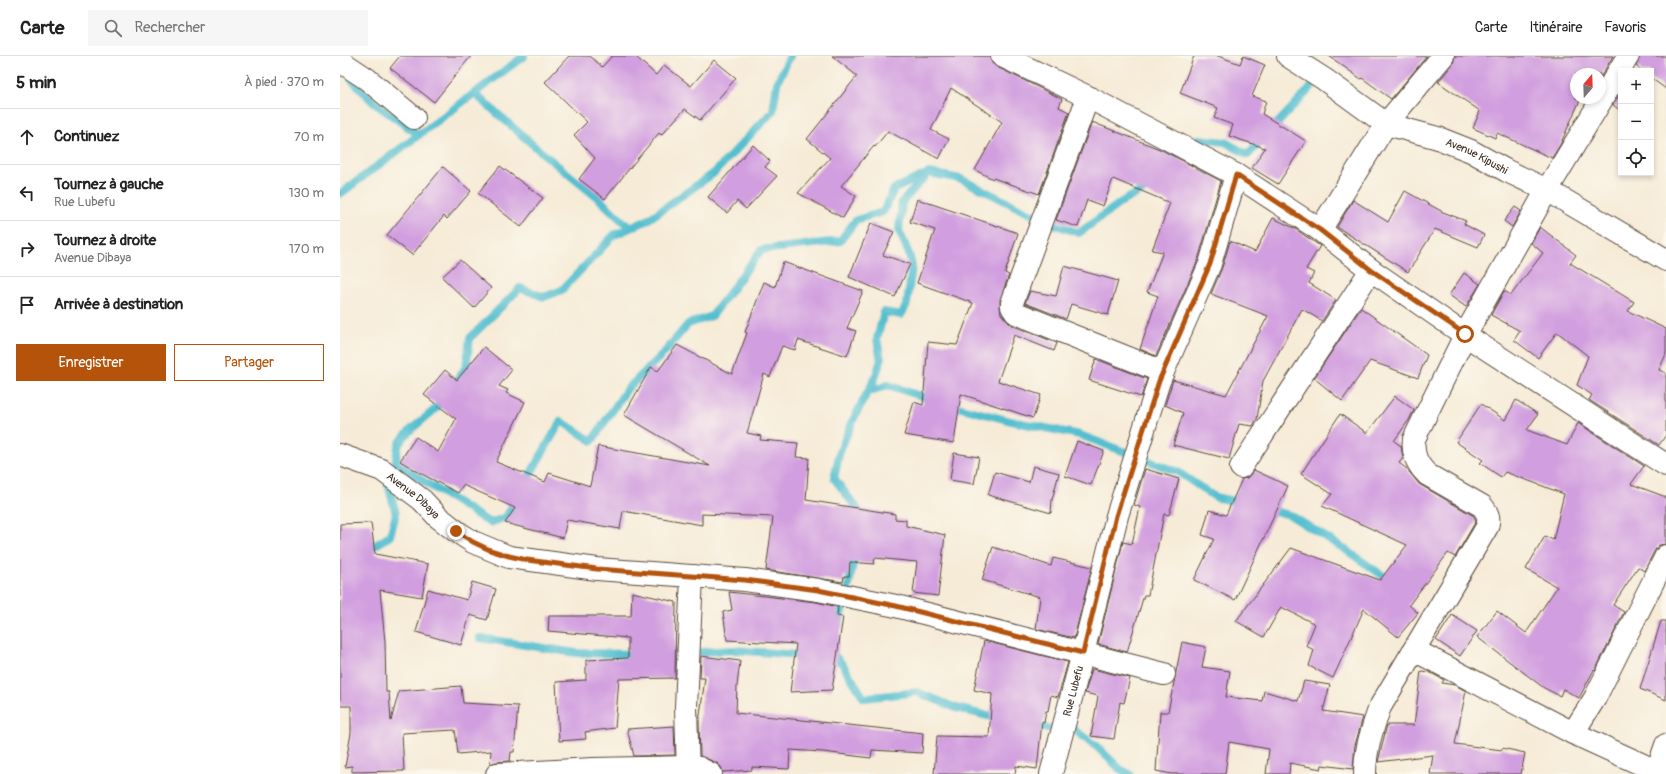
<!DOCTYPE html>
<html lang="fr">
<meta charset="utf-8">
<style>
:root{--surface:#fff;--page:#f6f6f6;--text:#222;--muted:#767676;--line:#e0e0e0;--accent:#b45309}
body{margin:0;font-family:Pangolin,sans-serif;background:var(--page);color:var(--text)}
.controls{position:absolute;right:12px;top:12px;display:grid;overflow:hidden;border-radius:0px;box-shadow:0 2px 6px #0003}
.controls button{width:36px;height:36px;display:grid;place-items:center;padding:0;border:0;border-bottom:1px solid var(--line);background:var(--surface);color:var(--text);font:20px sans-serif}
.compass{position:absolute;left:1230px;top:12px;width:36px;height:36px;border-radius:50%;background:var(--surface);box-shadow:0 2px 6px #0003;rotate:19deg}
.stop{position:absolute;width:12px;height:12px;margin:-9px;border:3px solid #b45309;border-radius:50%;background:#fff}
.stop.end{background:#b45309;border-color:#fff;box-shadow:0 1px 4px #0008}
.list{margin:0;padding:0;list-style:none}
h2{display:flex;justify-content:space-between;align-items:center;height:52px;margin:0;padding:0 16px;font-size:17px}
h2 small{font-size:13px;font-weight:400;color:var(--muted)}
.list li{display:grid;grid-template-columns:26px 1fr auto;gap:12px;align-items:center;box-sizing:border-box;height:56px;padding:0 16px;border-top:1px solid var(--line)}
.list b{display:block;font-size:15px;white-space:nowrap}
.list p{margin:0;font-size:13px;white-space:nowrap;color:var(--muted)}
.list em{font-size:13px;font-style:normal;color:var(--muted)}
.actions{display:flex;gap:8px;padding:12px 16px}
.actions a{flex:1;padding:9px 0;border:1px solid var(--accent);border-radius:0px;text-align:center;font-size:14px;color:var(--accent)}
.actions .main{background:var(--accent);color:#fff}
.icon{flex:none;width:22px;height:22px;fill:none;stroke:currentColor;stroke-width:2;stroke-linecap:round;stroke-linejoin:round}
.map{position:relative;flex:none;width:1326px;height:718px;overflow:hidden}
header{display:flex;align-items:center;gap:24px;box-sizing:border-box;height:56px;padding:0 20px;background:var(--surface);border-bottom:1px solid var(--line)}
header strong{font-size:19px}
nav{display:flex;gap:22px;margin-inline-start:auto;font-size:14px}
.search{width:280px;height:36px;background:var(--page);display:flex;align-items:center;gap:10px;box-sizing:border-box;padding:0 14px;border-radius:0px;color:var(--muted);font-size:15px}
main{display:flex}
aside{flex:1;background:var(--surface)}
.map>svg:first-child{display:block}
</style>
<header>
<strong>Carte</strong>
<div class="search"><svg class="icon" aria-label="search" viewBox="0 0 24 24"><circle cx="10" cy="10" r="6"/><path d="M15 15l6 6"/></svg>Rechercher</div>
<nav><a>Carte</a><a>Itinéraire</a><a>Favoris</a></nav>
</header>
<main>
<aside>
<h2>5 min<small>À pied · 370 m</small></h2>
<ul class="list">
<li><svg class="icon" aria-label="ahead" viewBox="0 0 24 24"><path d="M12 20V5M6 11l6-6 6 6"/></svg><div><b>Continuez</b></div><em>70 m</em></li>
<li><svg class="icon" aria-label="left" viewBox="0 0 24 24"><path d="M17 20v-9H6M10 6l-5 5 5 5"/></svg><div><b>Tournez à gauche</b><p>Rue Lubefu</p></div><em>130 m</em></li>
<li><svg class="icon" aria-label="right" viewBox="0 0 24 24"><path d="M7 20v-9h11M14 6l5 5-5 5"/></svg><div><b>Tournez à droite</b><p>Avenue Dibaya</p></div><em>170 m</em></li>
<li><svg class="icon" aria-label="arrive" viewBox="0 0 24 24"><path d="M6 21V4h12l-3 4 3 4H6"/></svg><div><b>Arrivée à destination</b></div></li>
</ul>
<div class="actions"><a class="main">Enregistrer</a><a>Partager</a></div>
</aside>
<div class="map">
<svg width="1326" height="718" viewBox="0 0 1326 718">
<rect width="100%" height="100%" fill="#fbf7ec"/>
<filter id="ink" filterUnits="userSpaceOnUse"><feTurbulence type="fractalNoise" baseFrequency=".025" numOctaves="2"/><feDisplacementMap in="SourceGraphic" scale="8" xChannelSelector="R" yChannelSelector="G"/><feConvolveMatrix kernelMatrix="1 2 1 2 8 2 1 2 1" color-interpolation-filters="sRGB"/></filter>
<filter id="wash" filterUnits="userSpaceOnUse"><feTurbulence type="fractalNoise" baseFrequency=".012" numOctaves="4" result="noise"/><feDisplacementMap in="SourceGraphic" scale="16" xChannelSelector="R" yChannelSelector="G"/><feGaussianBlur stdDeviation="0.9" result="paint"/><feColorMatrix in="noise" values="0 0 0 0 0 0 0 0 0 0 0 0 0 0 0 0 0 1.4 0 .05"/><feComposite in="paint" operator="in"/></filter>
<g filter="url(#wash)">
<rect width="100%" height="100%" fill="#f6ebd7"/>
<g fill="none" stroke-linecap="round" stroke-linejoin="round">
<path stroke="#54bfd0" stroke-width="8" d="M11,23L34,47L79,79
M134,37L200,95L260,144L290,172
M828,109L837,94L858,83L885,86L908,99L979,23
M0,138L184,0
M112,332L126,311L130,282L180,232L204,241L222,234L274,179L306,165L374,117L433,55L437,27L450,0
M528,336L548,329L593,344
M610,349L671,365L740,379L838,416L875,441L902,447
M56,408L150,467L166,461L178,441
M54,412C57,405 56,395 59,388C70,369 93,360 105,342
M184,429L221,365L252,385L287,333L323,298L348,268L372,260L421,194L500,185L516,164L543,156L554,133L589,117L621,123L707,166L739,177L783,145L811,130
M927,453L950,459L1006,494L1052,526
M521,461L522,459L494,422L500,395L514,362L535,322L541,304L537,283L544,256L561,259L567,248L572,210L569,198L559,174L562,146L586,120
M26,495L50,480L56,458L48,428L50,423
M498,570L509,529L515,496
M140,582L236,597L298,598
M489,594L503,609L524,642L577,636L616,652L660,663
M326,598L394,594L459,599L466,598
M691,670L703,672L733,673L756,690L780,713L790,718"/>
</g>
<g id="blocks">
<path fill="#d19edf" d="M60,0H131L94,46L50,12Z
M229,0H250L262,11L272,0H295L316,19L324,9L351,30L374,4L396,22L360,64L345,53L321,79L319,77L293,108L265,143L239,123L255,102L234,79L247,66L205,26Z
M492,0H650L652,7L657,11L722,43L719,51L729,56L699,138L653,122V123L635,114L662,66L611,32L591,74L609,83L599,103L548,75L535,91L534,90L501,130L516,140L503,162L458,137L490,102L467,83L517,20Z
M854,0H878L900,8L903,0L925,9L912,40L926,45L922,58L966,85L938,128L912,112L925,92L889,80L893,69L874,62L878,52L840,37Z
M989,0H1087L1051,43L1022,22L1021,23Z
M1115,0H1273L1260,22V18H1236V42H1241L1220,89L1212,102L1157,77L1155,82L1133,72L1140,55L1098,26L1113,8Z
M1300,0H1326V33L1311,22V15H1302L1296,10Z
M1281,36V55L1273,49Z
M752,66L822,94L881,125L858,204L816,300L800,293L818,240L807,236L823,196L812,194L830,147L773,123L763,150L747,144L738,171L716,164Z
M413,89L430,105L425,111L437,120L406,153L397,145L387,157L368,141Z
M160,110L203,142L181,171L138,137Z
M103,111L131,135L107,163L104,160L72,199L47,179Z
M1065,135L1103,156L1126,165L1124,168L1144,179L1138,191L1095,173L1068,216L997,171L1013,144L1048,166Z
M577,143L678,177L665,217L669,219L660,243V251L661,258L671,269L717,287L714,295L674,279L658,325L701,339L693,362L621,338L614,387L564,379L574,346L583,349L588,286L617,289L633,247L577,227L595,174L570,166Z
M1175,151L1181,155L1172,171L1164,165Z
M933,162L954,172L980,190L966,213L974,217L969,227L996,244L982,265L962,253L923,325L917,363L913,370L899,368L889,403L833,389L843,357L825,349L833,324L886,339L928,260L871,238L882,212L890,185L915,196Z
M531,167L554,176L543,199L570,208L555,241L509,221Z
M1200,171L1236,199L1230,207L1294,246L1288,255L1326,273V298L1319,314L1326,317V379L1319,389L1249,344L1252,339L1237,329L1248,300L1217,276L1198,302L1174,284L1180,275L1151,259L1164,235L1171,239L1203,197L1191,187Z
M120,204L151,232L134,252L102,221Z
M443,206L523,235L507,272L516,275L507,300L458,284L455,294L442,290L430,321L424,318L407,377L421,380L420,384L458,387L456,401L469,402L466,444L555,458V463L566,464V470L605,479L598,540L573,537L577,506L535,502L534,508L510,506L509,520H504L503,526L426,514L433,461L362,458V469L283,455L280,473L227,464L223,482L165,467L175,452L123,429L118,437L80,417L60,405L76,381L98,396L116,363L84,339L105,314L117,324L144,291L172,314L159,330L168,334L166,337L185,346L156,406L205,426L209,417L250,430L258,390L370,410L284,359L311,311L318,315L337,289L392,318L407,277L405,276L424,226L435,231Z
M724,210L778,225L768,259L731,248L726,263L685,247L690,235L716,240Z
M1124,217L1140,228L1126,251L1109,239Z
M1021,252L1087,299L1078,322L1030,305L1002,345L974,322Z
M756,303L807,323L801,341L749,324Z
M1055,340L1074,354L1069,364L1054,385L1061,390L1063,402L1059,407L1067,413L1079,428L1134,460L1136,465L1115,501L1108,497L1069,549L1078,557L1058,581L1024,553L993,622L969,610L974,594L966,590L975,568L941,551L924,581L896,565L951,492L1040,524L1067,489L982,450L992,438L961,418L1000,358L1027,377Z
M1176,344L1198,358L1187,374L1227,389L1238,367L1304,410L1291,428L1326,441V488L1319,489L1315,494L1304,515L1298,511L1273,549L1284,556L1255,615L1254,614L1239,642L1223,633L1220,640L1204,632L1137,581L1157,555L1186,577L1217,531L1186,513L1205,480L1213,484L1224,438L1165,416L1161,421L1140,407L1143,404L1116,386L1141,348L1165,364Z
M737,385L764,395L751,429L725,420Z
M614,397L639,401L634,428L610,424Z
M693,410L719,417L712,444L711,457L648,439L655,416L689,426Z
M805,413L839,423L829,459L824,458L808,539H804L787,596L758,588L783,486L792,488L800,451L794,449Z
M914,414L948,430L895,544L854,524L874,483L862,479L869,454L886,459L902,423L907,422Z
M31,467L35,498L88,508L82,541L40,534L45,586L46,636H49L51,665L59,635L121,630L123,647L178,650L174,696H171L170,705L156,706L150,708L151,695L118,698L115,674L62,677L64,715L12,716V710L5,711L11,677V650H0V468Z
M653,491L711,510L713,502L752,511L734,582L696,573L700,541L642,524Z
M132,526L156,533L147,564L130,559L121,589L76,576L88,533L127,544Z
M292,536L336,546L335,622L279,623L275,672L245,676L246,683L219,685L216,626L246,624V604L288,602V582L208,575L209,560H291Z
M389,536L476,546L498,551L497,560L503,561L492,634L450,636L456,588L387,584L383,556L392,554Z
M1112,559L1137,575L1120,600L1096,584Z
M1321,565H1326V644L1300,633Z
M644,585L728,606L718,641L711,639L708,655H706L704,667L702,666L697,713L676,710L675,718H594L597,680L649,681L652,638L634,634Z
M842,586L866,591L862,611L890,615L886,641L922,645L924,635L958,645L964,625L990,629L983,655L1023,661L1015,689L1013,713L982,709L981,713L950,707L949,718H926L929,693L889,686L885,718H832L816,715L820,656H828Z
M361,600L400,605L397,630L396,657L583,677L582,697L532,694L531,702L483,696L450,694L449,713L412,711V714L383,716L381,711L377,707L360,700L359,666L365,622H360Z
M752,613L790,622L784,647L780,646L774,683L751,680L758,640L745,637Z
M1081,615L1089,616L1104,624L1102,627L1115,629L1126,635L1115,688L1162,694V692L1185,697L1181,718H1090L1093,699L1038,706L1047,669H1074Z
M334,670L335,699L294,700L287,673Z"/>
</g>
</g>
<g filter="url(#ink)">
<use href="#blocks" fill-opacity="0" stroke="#57473a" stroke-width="1"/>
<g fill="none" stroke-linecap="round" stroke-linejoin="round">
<defs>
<g id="minor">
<path d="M662,0L748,41L896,119L980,174L1031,214L1125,279L1326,409"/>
<path id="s1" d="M948,0L984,23L1046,68L1098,82L1131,95L1167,115L1207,134L1326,204"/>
<path d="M0,5L27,23L74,62"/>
<path d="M748,41L672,247V251L676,257L823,316"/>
<path d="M980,174L1046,68L1103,0"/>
<path id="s2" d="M0,399L42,414L82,444L98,461L116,475L133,486L169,501L257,513L405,524L478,534L556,550L824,618"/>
<path d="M901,411L1031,214"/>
<path d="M1074,594L1233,677L1316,715"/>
<path d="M1233,677L1255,642L1326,500"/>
<path d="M157,718L253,713L348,711L359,712L371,718"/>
<path d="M348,718L346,651L352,520"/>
<path id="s3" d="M711,718L743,597L777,460L819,325L870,208L896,119"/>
<path d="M1025,718C1025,694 1032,673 1040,651L1147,471C1150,462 1148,457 1142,450L1088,419C1077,409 1072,398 1074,383L1125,279L1207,134L1288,0"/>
<path d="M1316,718L1326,689"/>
</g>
</defs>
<use href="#minor" stroke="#57473a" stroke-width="24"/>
<use href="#minor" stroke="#fff" stroke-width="22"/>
</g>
</g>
<g fill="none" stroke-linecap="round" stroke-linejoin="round" filter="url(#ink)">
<path stroke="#b45309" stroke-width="5" d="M116,475L133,486L150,494L169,500L187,504L257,513L405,524L478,534L556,550L743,597L776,460L819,325L870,208L896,119L980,174L1031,214L1125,278"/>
</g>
<g text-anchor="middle" stroke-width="3" stroke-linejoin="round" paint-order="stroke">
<g font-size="11" fill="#3b2a1e" stroke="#fbf7ec">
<text dy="4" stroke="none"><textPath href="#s1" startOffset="216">Avenue Kipushi</textPath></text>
<text dy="4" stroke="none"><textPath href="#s2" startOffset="85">Avenue Dibaya</textPath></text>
<text dy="4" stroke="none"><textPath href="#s3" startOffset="86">Rue Lubefu</textPath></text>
</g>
</g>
</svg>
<div class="controls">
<button>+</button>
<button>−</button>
<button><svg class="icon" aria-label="locate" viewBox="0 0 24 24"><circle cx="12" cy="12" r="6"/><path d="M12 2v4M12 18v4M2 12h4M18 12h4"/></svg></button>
</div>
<svg class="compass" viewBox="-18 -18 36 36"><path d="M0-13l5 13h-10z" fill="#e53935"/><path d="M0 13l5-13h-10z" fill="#767676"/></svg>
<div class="stop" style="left:1125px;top:278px"></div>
<div class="stop end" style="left:116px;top:475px"></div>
</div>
</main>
